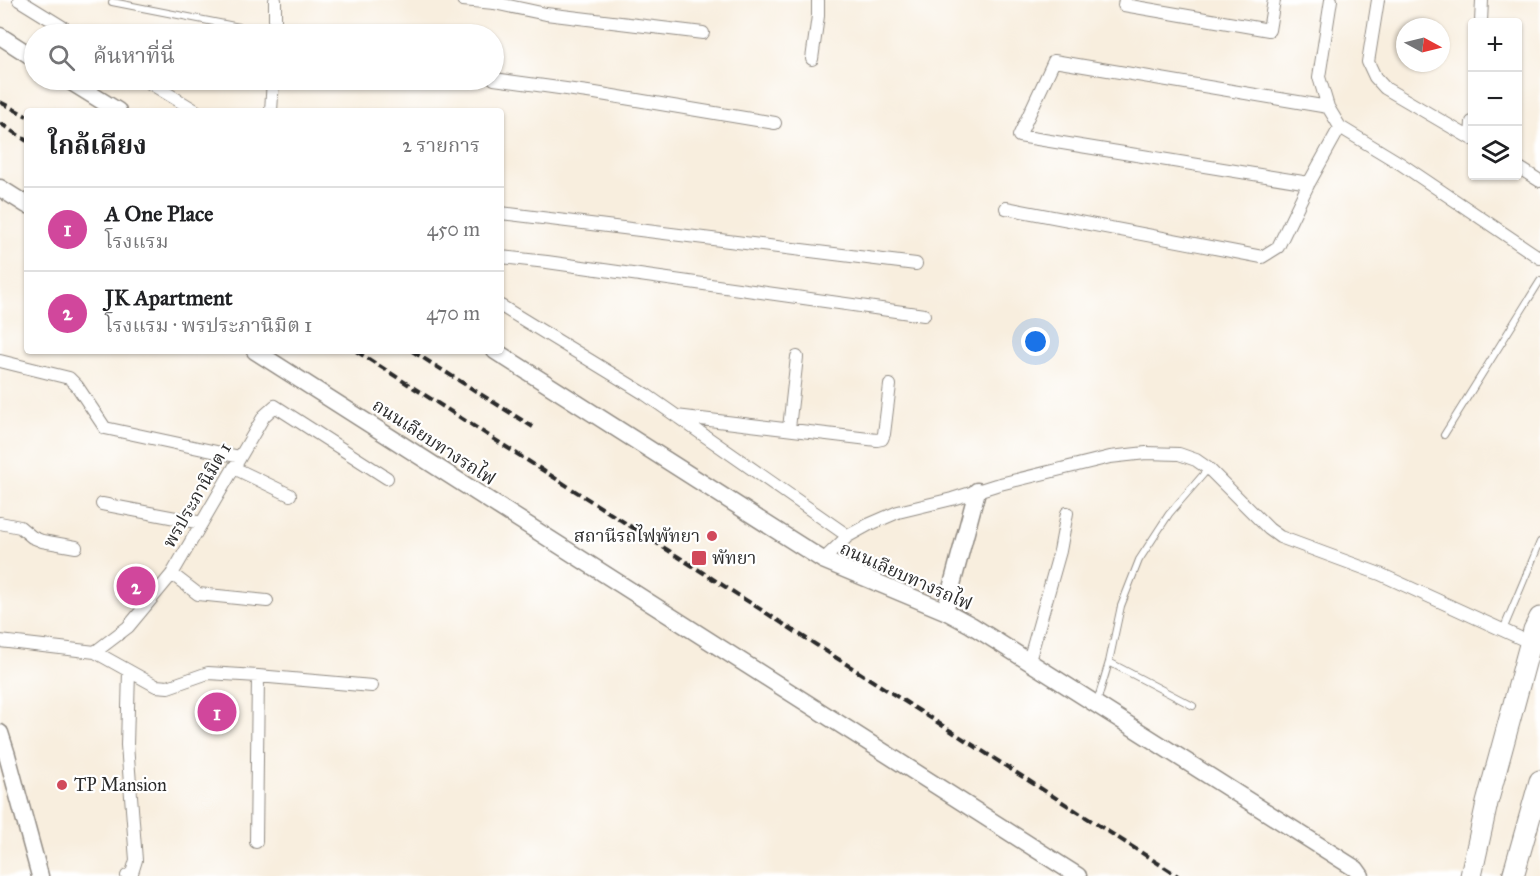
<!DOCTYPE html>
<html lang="th">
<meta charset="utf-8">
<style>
:root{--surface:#fff;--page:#f2f2f2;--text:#202124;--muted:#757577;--line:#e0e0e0;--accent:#0f766e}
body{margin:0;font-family:"IM FELL Great Primer","Noto Serif Thai",serif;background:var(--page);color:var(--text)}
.controls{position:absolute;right:18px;top:18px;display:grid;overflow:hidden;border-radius:6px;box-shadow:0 2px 4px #0004}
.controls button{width:54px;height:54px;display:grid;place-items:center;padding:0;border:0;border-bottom:2px solid var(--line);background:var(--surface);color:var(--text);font:30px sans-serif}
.compass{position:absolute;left:1396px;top:18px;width:54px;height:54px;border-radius:50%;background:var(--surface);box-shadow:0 2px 4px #0004;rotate:97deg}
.you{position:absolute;left:1036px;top:342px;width:21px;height:21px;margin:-15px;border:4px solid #fff;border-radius:50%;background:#1a73e8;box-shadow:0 0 0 9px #1a73e833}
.badge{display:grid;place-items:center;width:39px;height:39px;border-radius:50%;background:var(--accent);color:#fff;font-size:20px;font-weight:700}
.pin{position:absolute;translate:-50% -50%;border:3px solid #fff;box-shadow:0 2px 6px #0006}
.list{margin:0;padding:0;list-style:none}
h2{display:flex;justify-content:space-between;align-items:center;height:78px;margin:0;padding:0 24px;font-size:26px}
h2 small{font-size:20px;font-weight:400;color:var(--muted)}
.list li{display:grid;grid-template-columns:39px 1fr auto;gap:18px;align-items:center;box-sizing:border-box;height:84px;padding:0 24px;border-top:2px solid var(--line)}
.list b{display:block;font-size:22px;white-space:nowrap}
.list p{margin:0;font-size:20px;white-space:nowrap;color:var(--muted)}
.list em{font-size:20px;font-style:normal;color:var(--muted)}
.icon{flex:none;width:33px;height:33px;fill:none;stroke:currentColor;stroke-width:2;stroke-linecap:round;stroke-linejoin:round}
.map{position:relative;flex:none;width:1540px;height:876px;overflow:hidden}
.search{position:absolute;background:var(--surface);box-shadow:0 2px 4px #0004;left:24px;top:24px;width:480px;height:66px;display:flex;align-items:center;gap:15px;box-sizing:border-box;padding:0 21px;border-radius:33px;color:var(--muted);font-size:22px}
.panel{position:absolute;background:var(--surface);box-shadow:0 2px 4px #0004;left:24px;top:108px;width:480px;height:246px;border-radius:6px}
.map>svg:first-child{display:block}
</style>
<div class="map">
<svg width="1540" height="876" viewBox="0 0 1540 876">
<rect width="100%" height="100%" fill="#fff"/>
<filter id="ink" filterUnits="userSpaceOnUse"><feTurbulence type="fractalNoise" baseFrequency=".0167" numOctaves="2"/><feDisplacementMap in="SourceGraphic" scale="12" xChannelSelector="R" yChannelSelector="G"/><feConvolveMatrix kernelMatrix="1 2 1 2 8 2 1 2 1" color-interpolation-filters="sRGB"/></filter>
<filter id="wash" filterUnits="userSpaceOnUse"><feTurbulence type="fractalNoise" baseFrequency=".008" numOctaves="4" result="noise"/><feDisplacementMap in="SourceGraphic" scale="24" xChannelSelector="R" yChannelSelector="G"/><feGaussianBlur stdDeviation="1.35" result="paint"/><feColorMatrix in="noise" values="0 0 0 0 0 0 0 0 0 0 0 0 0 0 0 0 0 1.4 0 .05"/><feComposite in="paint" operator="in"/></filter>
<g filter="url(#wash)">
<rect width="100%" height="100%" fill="#f8eede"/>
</g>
<g filter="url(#ink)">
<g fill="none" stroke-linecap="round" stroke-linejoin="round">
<defs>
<path id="lane" d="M112,2L275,34
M1444,435L1540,281
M1503,630L1540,542
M1109,662L1193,706
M1097,702L1109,662L1121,606L1139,560L1169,514L1208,469"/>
<path id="street" d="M19,0L74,34
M463,0L494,3L546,14L703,33
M1125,0L1124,5L1269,30L1274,0
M1331,0L1319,77L1328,107L1340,127L1401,164L1540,258
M1378,0L1368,62L1375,77L1385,88L1472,139
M1481,22L1482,0
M275,34V0
M812,59L818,16V0
M494,79L595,93L775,123
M145,80L196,111
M271,111L273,80
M1471,138L1472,122
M1518,167L1540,181
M1309,183L1019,136L1054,61L1328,107
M1006,208L1262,257L1278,247L1309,183L1340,127
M501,213L916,264
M501,257L547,262L924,315
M501,306L645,394L848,536
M0,361L69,378L77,386L105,428L240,457
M676,416L877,440L882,439L884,434L890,385
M789,428L797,357
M234,468L290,495
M102,504L202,523
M0,523L20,527L32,537L42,541L76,547
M823,560L848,536L868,525L898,512L952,499L996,485L1110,457L1146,453L1179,454L1196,460L1209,469L1269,529L1280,537L1380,574L1531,643
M172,574L198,594L267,601
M0,641L95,652L128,627L172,574L264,416L275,406L387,478
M95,652L156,686L168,687L208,673L258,676L372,686
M1029,661L1060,551L1067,513
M256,842L258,676
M127,876L132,873L136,860L127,745L129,671"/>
<path id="secondary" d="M0,36L34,58
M68,80L118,111
M0,188L27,205
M255,351L1078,876
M495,351L823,560L945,611L971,625L1356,869L1361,876
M945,611L977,491
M0,733L7,755L40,876"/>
<path id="highway" d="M1471,876L1487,803L1534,630L1540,618
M1513,876L1540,781"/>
</defs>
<use href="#lane" stroke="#928c84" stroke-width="8"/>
<use href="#street" stroke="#928c84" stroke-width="14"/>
<use href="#secondary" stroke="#928c84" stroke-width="19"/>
<use href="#highway" stroke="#928c84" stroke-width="23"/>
<use href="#lane" stroke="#fff" stroke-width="6"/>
<use href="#street" stroke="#fff" stroke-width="12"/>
<use href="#secondary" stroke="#fff" stroke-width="16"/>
<use href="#highway" stroke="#fff" stroke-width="21"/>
<path stroke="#2b2b2b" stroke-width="4" stroke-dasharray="9 4.5" stroke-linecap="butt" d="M0,102L27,116
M0,123L27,141
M356,351L1178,876
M412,351L533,427"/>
</g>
</g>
<g fill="#d1495b" stroke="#fff" stroke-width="2">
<circle cx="712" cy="536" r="6"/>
<rect x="691" y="550" width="16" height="16" rx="3"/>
<circle cx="62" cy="785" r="6"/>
</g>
<g text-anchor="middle" stroke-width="4.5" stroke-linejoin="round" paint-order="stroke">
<g font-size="18" fill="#2b2b2b" stroke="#fff">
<text transform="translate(434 442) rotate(33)" y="6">ถนนเลียบทางรถไฟ</text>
<text transform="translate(197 495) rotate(-60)" y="6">พรประภานิมิต 1</text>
<text transform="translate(906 576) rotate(24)" y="6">ถนนเลียบทางรถไฟ</text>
</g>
<g font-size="18" fill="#2b2b2b" stroke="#fff" text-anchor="start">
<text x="700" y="542" text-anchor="end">สถานีรถไฟพัทยา</text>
<text x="712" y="564">พัทยา</text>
<text x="74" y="791">TP Mansion</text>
</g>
</g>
</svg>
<div class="controls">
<button>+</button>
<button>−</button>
<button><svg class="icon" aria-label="layers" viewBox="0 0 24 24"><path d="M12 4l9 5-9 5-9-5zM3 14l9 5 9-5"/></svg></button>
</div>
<svg class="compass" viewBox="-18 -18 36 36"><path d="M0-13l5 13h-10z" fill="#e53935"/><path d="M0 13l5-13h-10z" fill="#757577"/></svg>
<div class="you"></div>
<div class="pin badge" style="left:217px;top:712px;background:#d1479c">1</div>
<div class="pin badge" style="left:136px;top:586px;background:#d1479c">2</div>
<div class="search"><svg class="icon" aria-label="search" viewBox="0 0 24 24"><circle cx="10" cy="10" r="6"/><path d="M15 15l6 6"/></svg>ค้นหาที่นี่</div>
<section class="panel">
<h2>ใกล้เคียง<small>2 รายการ</small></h2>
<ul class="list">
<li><span class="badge" style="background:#d1479c">1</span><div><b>A One Place</b><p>โรงแรม</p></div><em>450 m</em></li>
<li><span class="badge" style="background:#d1479c">2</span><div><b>JK Apartment</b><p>โรงแรม · พรประภานิมิต 1</p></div><em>470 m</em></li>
</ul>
</section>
</div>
